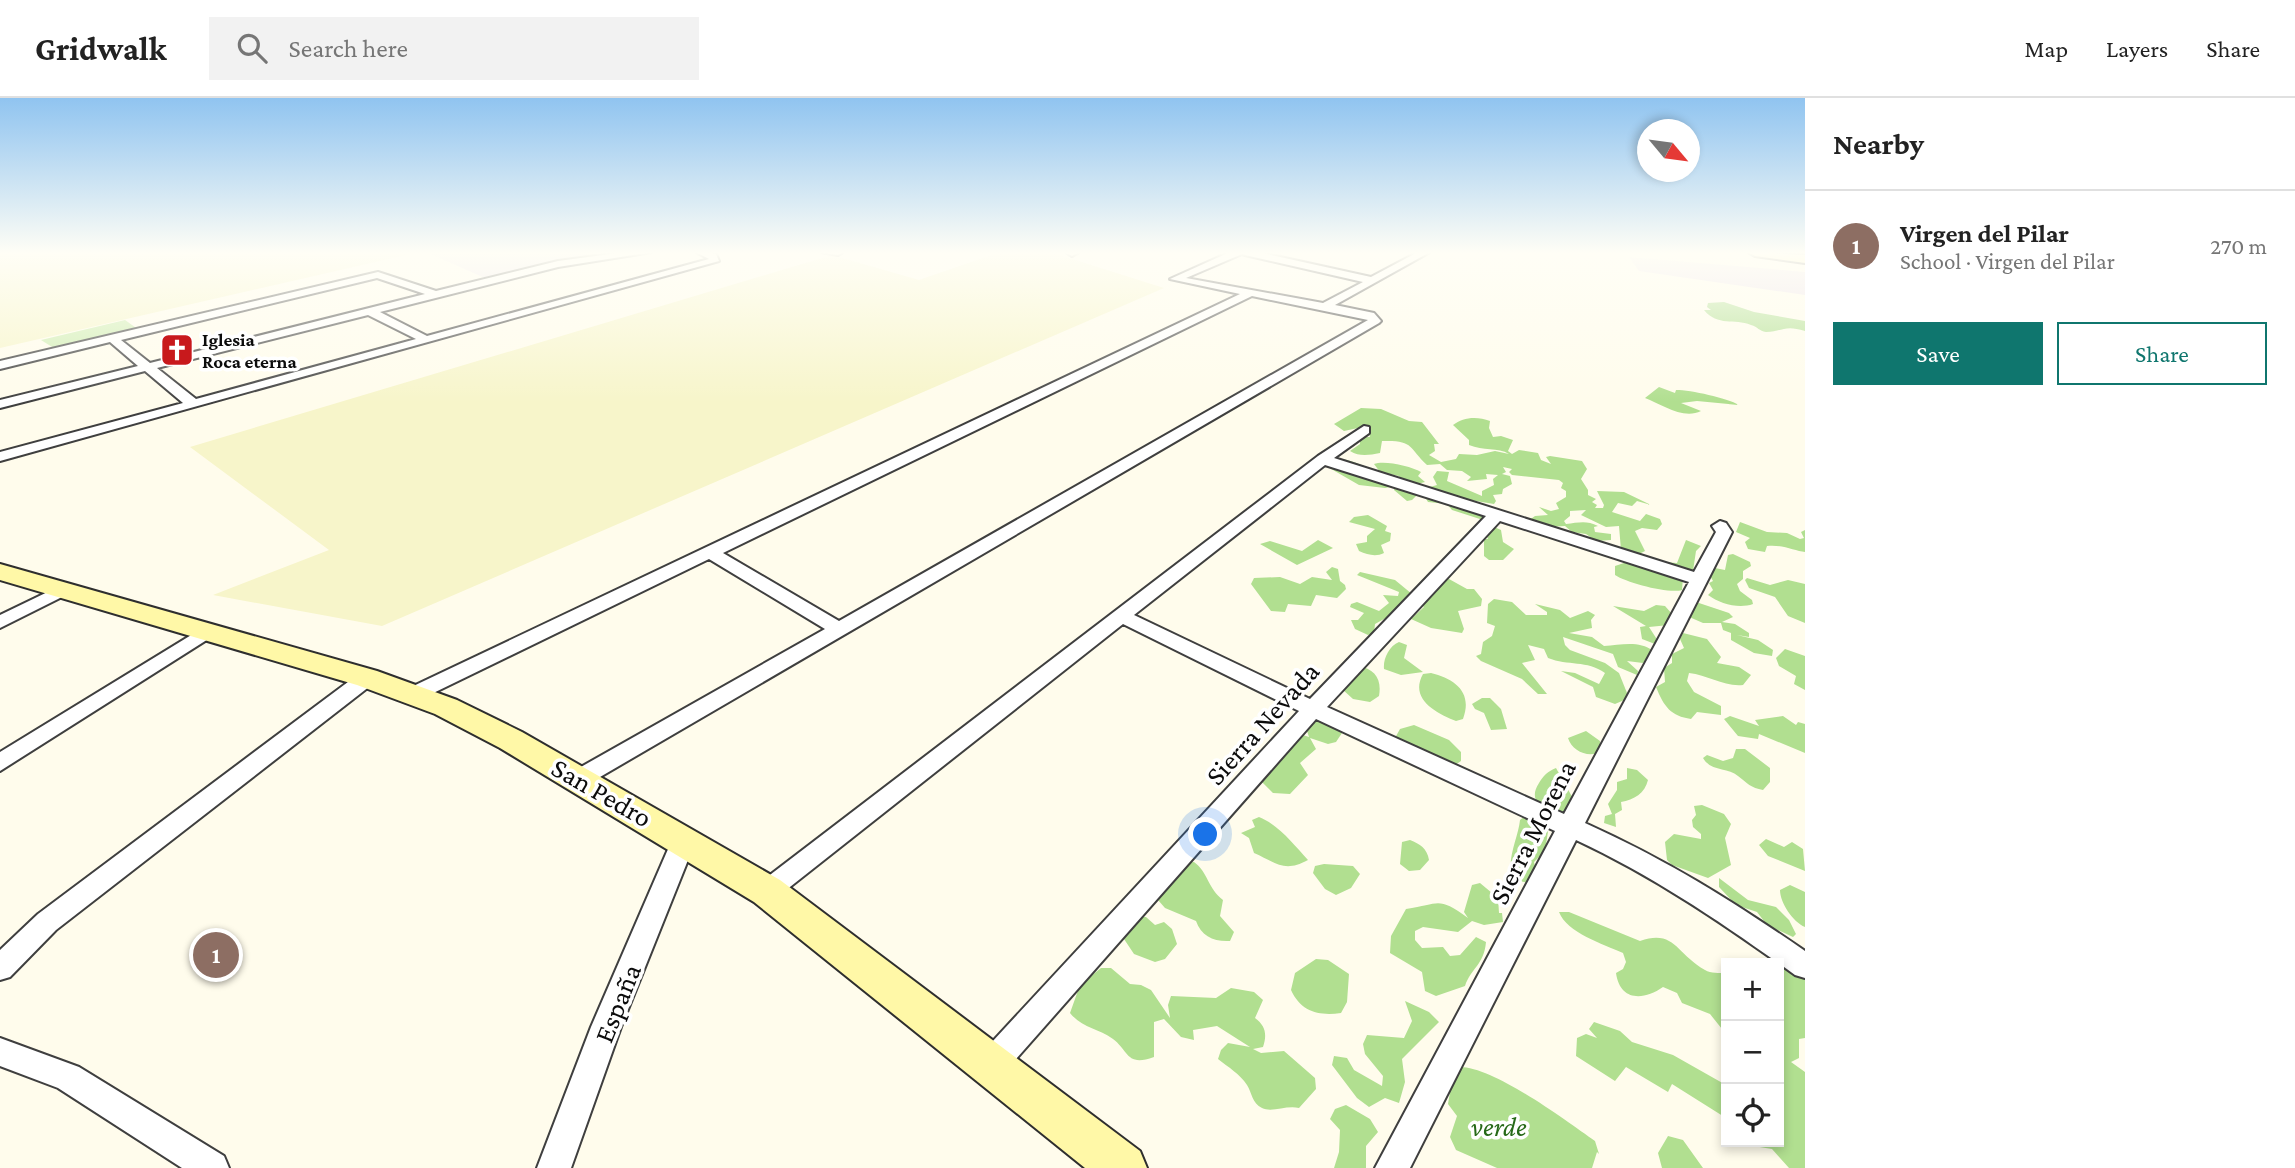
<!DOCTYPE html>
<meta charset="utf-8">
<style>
:root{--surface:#fff;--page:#f2f2f2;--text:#222;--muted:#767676;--line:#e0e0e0;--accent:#0f766e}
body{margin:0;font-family:"Crimson Pro",serif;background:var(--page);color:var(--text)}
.controls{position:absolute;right:21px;bottom:21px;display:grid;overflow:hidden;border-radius:0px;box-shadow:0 4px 10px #0003}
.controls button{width:63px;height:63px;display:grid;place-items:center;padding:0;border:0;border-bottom:2px solid var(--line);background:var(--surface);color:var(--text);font:35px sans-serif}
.compass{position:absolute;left:1637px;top:21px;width:63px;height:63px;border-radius:50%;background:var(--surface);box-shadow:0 4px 10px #0003;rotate:119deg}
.you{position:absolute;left:1206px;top:737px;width:24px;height:24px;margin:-18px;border:5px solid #fff;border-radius:50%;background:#1a73e8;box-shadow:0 0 0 10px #1a73e833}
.badge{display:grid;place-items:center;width:46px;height:46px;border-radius:50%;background:var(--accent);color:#fff;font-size:23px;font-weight:700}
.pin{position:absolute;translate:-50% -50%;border:4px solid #fff;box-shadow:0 2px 7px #0006}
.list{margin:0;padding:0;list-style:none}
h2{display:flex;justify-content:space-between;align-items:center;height:91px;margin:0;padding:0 28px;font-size:30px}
h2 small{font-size:23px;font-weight:400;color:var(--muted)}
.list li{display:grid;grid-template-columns:46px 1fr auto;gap:21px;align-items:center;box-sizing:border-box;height:112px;padding:0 28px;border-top:2px solid var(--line)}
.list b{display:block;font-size:26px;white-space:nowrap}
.list p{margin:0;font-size:23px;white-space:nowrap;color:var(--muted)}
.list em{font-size:23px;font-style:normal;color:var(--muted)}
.actions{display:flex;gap:14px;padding:21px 28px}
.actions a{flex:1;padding:16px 0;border:2px solid var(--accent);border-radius:0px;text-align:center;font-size:24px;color:var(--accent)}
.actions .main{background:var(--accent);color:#fff}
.icon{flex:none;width:38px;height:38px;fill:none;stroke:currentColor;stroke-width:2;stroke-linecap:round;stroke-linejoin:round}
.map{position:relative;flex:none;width:1805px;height:1070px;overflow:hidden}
header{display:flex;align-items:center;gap:42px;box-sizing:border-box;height:98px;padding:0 35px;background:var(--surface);border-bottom:2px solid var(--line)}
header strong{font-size:33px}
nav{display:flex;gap:38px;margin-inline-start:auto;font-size:24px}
.search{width:490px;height:63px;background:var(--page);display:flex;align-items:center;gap:18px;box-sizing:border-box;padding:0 24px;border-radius:0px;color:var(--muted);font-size:26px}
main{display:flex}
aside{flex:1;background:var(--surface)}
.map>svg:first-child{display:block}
</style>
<header>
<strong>Gridwalk</strong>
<div class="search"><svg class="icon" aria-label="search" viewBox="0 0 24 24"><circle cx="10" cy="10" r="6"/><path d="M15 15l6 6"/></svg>Search here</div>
<nav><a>Map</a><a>Layers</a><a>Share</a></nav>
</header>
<main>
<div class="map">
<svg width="1805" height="1070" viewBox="0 0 1805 1070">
<rect width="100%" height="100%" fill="#fffcec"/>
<path fill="#ebe0ec" d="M426,154H620L563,162L485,180Z
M1629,159L1805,174V197L1639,173Z"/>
<path fill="#f7f5ca" d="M0,154H419L0,250Z
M1000,154H1050L1164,190L382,528L213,497L329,452L190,349L832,157L919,182Z"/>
<path fill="#cfedb2" d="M125,222L139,232L57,252L41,242Z"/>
<path fill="#b1df90" d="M1724,204L1754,214L1805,223V233C1784,226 1782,234 1766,234C1759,233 1758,229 1751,227C1734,220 1718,229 1704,212H1711L1707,209L1708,205Z
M1659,289L1675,295L1676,292C1691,292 1727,300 1739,307L1697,303L1681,305L1701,313C1683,322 1661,306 1645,300Z
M1361,310L1381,311L1409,323L1422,324L1439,346H1434L1435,353L1429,357L1441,364L1456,361L1459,356L1477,357L1495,353L1509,356C1498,349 1483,353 1469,347V342L1453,327C1463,319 1477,318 1490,323L1489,330L1493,339L1501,338L1513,342L1508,353L1512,356L1519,352L1538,355L1541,362L1551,366L1546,359L1550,358L1582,363L1587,371L1581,381L1588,392V397L1596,401L1592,404L1597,407L1595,410H1603L1604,407L1597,393L1624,394L1651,407L1637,403L1632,408L1618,405L1612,414L1640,423L1646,416L1660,421L1662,426L1657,432L1642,430L1635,433L1645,453L1637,457L1621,452L1619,428L1606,429L1581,417L1586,412L1570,413V418L1564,423L1566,426C1578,425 1586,422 1598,428L1594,429L1595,434L1611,436V442L1596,443L1586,436L1572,434L1565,428L1547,429L1528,423L1535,418L1548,417L1539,409L1551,413L1559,411L1556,405L1566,399V393L1561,390L1563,385L1559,382L1512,377L1509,374L1512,371L1503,369L1506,374L1502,376L1510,378L1512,386L1503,391L1502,396L1493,397L1496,403L1494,406L1458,400L1489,416L1483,422L1452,412L1447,406L1428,404L1422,394L1447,398L1430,389L1437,387L1433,379L1437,373L1449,374L1447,383L1482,398V393L1494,387L1493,381L1498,377L1486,376L1487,381L1467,383L1471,379L1462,373L1447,372L1440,366L1427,367C1408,349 1414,342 1382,343L1380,355C1369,357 1360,359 1350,353L1360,346V339H1370L1368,332L1358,330L1344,333L1334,326Z
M1343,361C1351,362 1399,381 1403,385L1399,378L1380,374L1374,366C1384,362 1411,368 1421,374L1418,378L1425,384L1417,386L1419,395L1412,402L1407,403L1394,392L1395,388L1385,390L1359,387L1326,368L1333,362Z
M1368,417L1387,428L1385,433L1391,435L1390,443L1381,447L1384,455C1376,459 1368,457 1359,453L1356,446L1367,444V438L1375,431L1349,424L1354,419Z
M1740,424L1767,434L1787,435L1800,441L1804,440L1801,434L1805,432V454C1795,453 1781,446 1767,448L1765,454L1748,451L1745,444L1750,440L1736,434Z
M1492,428L1501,432L1503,444L1514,451L1503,462H1489L1484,458V441H1488L1485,434Z
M1318,442L1333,450L1297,467L1260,446L1270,443L1302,453Z
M1686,442L1701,448L1696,453L1693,473L1683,480L1682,492C1669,496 1627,485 1615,477V468L1624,465L1622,461L1677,465Z
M1733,456L1750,464L1751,468L1743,473V481L1737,486L1740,493L1752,502L1753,506C1739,511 1720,506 1708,497L1713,492L1709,485L1713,483L1709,476L1710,469L1725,472L1728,457Z
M1332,469L1338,471L1340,483L1345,487L1346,491L1337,500L1316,497L1311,508L1288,506L1285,514L1271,513L1251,486L1254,480L1280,479L1300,486L1312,479L1332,482L1326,474Z
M1360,474L1395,482L1412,496L1393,516L1375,526L1374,535L1368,537L1355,531L1351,522H1358L1364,515L1350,509L1351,506L1357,504L1379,513L1389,505L1383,497L1398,498L1399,494L1357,477Z
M1747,480L1770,487L1788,482L1805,486V525L1788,518L1775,499L1749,490L1745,482Z
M1449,481L1467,491H1474L1482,501L1481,508L1458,513L1464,531L1462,535L1431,530L1411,521L1424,509L1420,505L1428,501L1442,482Z
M1494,501L1512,504L1526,517H1547V514L1535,506L1560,512L1570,520L1588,513L1595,517L1591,522L1592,530L1569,535L1592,539L1604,548C1621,547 1639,542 1653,553L1643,565L1627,563L1638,573L1637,577L1618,569L1613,556L1563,539L1565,547L1570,552L1605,565L1619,575L1629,600L1615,606L1596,599L1593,589L1561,573L1575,575L1599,586L1605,575C1587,562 1568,568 1548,560L1544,551L1528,547L1535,562L1522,565L1547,596H1538L1522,581L1481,563L1476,558L1481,556L1483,544L1492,538L1495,528L1487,525L1488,506Z
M1696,504L1729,515L1733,519L1722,524L1735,526L1749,535V539L1737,537L1758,542L1773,552L1772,558L1754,555L1731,542V535L1723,532L1721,525H1703L1687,518Z
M1656,507L1665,508L1673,517L1669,527L1649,529L1658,543L1655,546L1642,541L1640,529L1646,528L1613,508L1644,513Z
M1683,535L1707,541L1721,559L1717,565L1739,569L1751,577L1743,587C1724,589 1708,577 1689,575L1687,583L1694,594L1721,608V617L1697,614L1691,621C1671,618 1664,609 1656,589L1665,584L1664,570L1672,565V556L1684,550L1680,541Z
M1399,544L1407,547L1404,560L1423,574L1401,577L1384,571C1383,561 1389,548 1399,544Z
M1785,551L1805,558V592L1794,586L1796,578L1779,568L1776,560Z
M1358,568C1375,571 1382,581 1379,598L1370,604L1353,601L1342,591Z
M1431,575C1455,581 1473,594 1463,621L1456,623C1436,615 1409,601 1423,576Z
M1482,600H1490L1501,611L1507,631L1491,632L1484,615L1475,611L1472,606Z
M1311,616L1341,628L1342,635L1336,644L1328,646L1310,640L1316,651L1300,665L1308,677L1290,696L1273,695L1261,683L1271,666L1279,665L1300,636L1309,639L1305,627Z
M1730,618L1759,628L1755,622L1783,618L1796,627L1798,624L1805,626V655L1759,636L1758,641L1738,638L1724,621Z
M1414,627L1449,642L1461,654V663L1455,667L1397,646L1395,640L1400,631Z
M1586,633L1600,643V654C1588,660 1572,653 1568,640Z
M1736,651H1745L1770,670V684L1763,692C1751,690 1747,685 1738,678C1728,669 1711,674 1703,660L1707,657L1723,663L1733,660Z
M1556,670L1575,704L1569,720C1553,714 1524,708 1539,685C1543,678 1548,673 1556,670Z
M1627,670L1637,672L1648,682C1645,695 1634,702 1621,704L1622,712L1615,716L1616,729L1604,725L1605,718L1612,716L1608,706L1617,692V684L1627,681Z
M1702,707L1724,716L1731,726L1725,740L1731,767L1708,780L1672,767L1667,762L1665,744L1674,736L1701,741V736L1693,729L1692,722L1696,717L1694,708Z
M1525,718L1549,727L1545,753L1534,764L1538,780L1534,785C1493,786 1518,745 1520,722Z
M1259,719C1279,727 1294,747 1308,762C1284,775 1277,765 1254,755L1249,740L1241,735L1255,729L1252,722Z
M1766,741L1784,749L1792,744L1803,751L1805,773L1768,758L1759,747Z
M1410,742C1420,746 1427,750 1429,762L1420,772L1409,773L1400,766L1402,744Z
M1194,764C1208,774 1208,791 1223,802L1220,818L1234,834L1230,843C1214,844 1201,838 1196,823L1165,810L1158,802L1164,788L1184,765Z
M1324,766L1353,768L1360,776L1351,790L1336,797L1325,791L1313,775L1315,768Z
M1719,780L1748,802L1776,809L1789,822L1796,836L1793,839L1767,827L1757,814L1736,807L1719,789Z
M1480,785L1498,800L1499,815H1502L1503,824L1484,827L1472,823L1458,834L1423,829L1415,833V842L1422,850L1443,849L1450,858L1460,857L1476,839L1486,844C1484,867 1471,870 1465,888L1436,898L1425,893L1422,874L1390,855L1391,838L1406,811C1441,806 1437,798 1468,820L1464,814L1472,787Z
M1790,787L1805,794V829C1793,824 1780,805 1780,792Z
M1559,814H1569L1640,843C1675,831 1676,856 1705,872C1711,876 1719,874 1726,876V936L1710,916L1682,905L1677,895L1663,889C1643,903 1620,903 1616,875L1623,871L1626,864L1623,855C1603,846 1567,835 1559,814Z
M1134,819H1146L1155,827L1164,824L1172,831L1177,846L1165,861L1155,864L1134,856L1122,838Z
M1316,861L1328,862L1349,876L1347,904L1341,915C1319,918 1301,914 1291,892L1295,875Z
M1779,865L1791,876L1805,881V940L1799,941V960L1791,964L1805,974V1070H1789L1772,1051L1747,1047L1743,1044H1779Z
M1101,870H1111L1130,886L1141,887L1151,892L1170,920L1168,907L1171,898L1216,900L1231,890L1254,894L1263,902L1255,920C1266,928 1267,937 1263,949L1253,951L1261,955L1284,953L1315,980L1316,991L1299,1010C1286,1007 1272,1015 1262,1010C1252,1005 1252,995 1247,987C1240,976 1228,969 1218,961L1221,952L1228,945L1250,949L1217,928L1193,932L1194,942L1181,939L1164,921L1154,924V959C1126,969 1129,953 1113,941C1098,930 1082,930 1070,915L1080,887Z
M1405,903L1429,914L1439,924L1402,961L1405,984L1399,1005L1385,1000L1369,1009L1357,1000L1332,967L1334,958L1347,960L1354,972L1382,988L1383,978L1365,956L1363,946L1367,937L1404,940L1412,923Z
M1594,924L1620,933L1632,944L1673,957L1726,987V1020L1672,986L1668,994L1626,969L1615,983L1576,958L1577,940L1586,936L1597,940L1589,931Z
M1459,969C1493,968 1565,1022 1595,1043L1599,1056L1597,1054L1592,1070H1497L1456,1052L1450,1039L1457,1018L1448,1006L1453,976Z
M1346,1007L1370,1021L1378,1034L1366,1048V1070H1334L1339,1054L1340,1032L1330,1021L1335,1011Z
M1668,1038L1683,1042L1703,1070H1662L1658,1055Z"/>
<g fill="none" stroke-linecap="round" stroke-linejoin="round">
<defs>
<path id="minor" d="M625,154H652L558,169L380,214L427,238L709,161L696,154L716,156L719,163L0,363V354L183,305L145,273L0,310V302L138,268L110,244L0,271V263L378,174L436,193L558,163ZM377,180L425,196L150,265L121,242ZM368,217L416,241L196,301L157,270Z
M821,154H843L838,157Z
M1079,154L1072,158L1067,155L1068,154Z
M1230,154H1258L1371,179L1418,154H1430L1335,207L1374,215L1381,223L1379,225L588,686L580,688L572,686L568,680L572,674L825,531L709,461L421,601L414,603L404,596L407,591L1240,196L1170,181ZM1242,156L1245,157L1363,184L1323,205L1186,180ZM1252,198L1368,222L839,523L723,455Z
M1364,328L1369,329V335L1334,360L1694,474L1716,434L1712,428L1720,423L1726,425L1732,434L1585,725C1667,762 1731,802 1805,853V880L1795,877C1724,826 1655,779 1576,742L1410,1070H1375L1555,733L1316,621L1001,978L990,983L979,978L975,968L979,958L1299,613L1123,526L776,800L767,804L758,800L754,793L758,786L1318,358ZM1325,367L1486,418L1310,601L1134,517ZM1500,423L1689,484L1564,716L1327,609Z
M60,488L69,493L66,497L0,530V517Z
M206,528L213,530L216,534L213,538L0,673V654Z
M367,573L377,580L374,585L56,832L10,879L0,882V852L38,816L360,575Z
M684,733L693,735L696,742L621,929L571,1070H537L591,929L672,742L675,735Z
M0,940L79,969L224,1058L229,1070H182L58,990L0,968Z"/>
<path id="secondary" d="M1748,154L1805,157V165L1755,158Z
M0,466L377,573L457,602L522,634L780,782L1140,1053L1147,1070H1085L754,804L500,650L435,616L357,587L0,482Z"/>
</defs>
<use href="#minor" stroke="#3f3f3f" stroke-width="4"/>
<use href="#secondary" stroke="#2e2e2e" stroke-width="4"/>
<use href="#minor" fill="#fff" fill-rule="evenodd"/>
<use href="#secondary" fill="#fff8a7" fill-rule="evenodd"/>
</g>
<linearGradient id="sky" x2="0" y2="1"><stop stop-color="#90c4f0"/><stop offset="0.51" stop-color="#fffef6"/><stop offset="1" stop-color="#fffef6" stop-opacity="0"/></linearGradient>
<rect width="1805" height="304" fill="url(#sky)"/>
<defs>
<symbol id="church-square" viewBox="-11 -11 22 22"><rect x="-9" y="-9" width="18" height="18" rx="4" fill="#c8191c" stroke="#fff"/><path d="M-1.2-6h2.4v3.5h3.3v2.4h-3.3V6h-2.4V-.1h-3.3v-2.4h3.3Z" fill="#fff"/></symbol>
</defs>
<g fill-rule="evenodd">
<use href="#church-square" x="158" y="233" width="38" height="38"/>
</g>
<g text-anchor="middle" stroke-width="7" stroke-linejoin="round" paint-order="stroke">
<g font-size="19" font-weight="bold" fill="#0c0c0c" stroke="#fff" text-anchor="start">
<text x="202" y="248">Iglesia<tspan x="202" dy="22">Roca eterna</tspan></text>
</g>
<g font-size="28" fill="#0c0c0c" stroke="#fff">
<text transform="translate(1262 625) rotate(-48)" y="10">Sierra Nevada</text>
<text transform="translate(602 694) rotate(30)" y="10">San Pedro</text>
<text transform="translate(1532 734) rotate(-63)" y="10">Sierra Morena</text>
<text transform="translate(617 905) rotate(-68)" y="10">España</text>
</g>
<g font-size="28" font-style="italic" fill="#266918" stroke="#fff">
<text x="1499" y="1038">verde</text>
</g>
</g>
</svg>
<div class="controls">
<button>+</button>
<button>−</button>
<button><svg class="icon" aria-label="locate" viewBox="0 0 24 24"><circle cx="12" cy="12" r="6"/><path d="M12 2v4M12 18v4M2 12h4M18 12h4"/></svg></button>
</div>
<svg class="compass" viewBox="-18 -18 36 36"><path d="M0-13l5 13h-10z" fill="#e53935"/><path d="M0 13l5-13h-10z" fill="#767676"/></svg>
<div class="you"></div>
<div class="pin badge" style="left:216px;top:857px;background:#8d6e63">1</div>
</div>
<aside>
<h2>Nearby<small></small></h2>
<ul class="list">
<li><span class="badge" style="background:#8d6e63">1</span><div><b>Virgen del Pilar</b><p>School · Virgen del Pilar</p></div><em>270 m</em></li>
</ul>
<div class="actions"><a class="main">Save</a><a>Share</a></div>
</aside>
</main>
